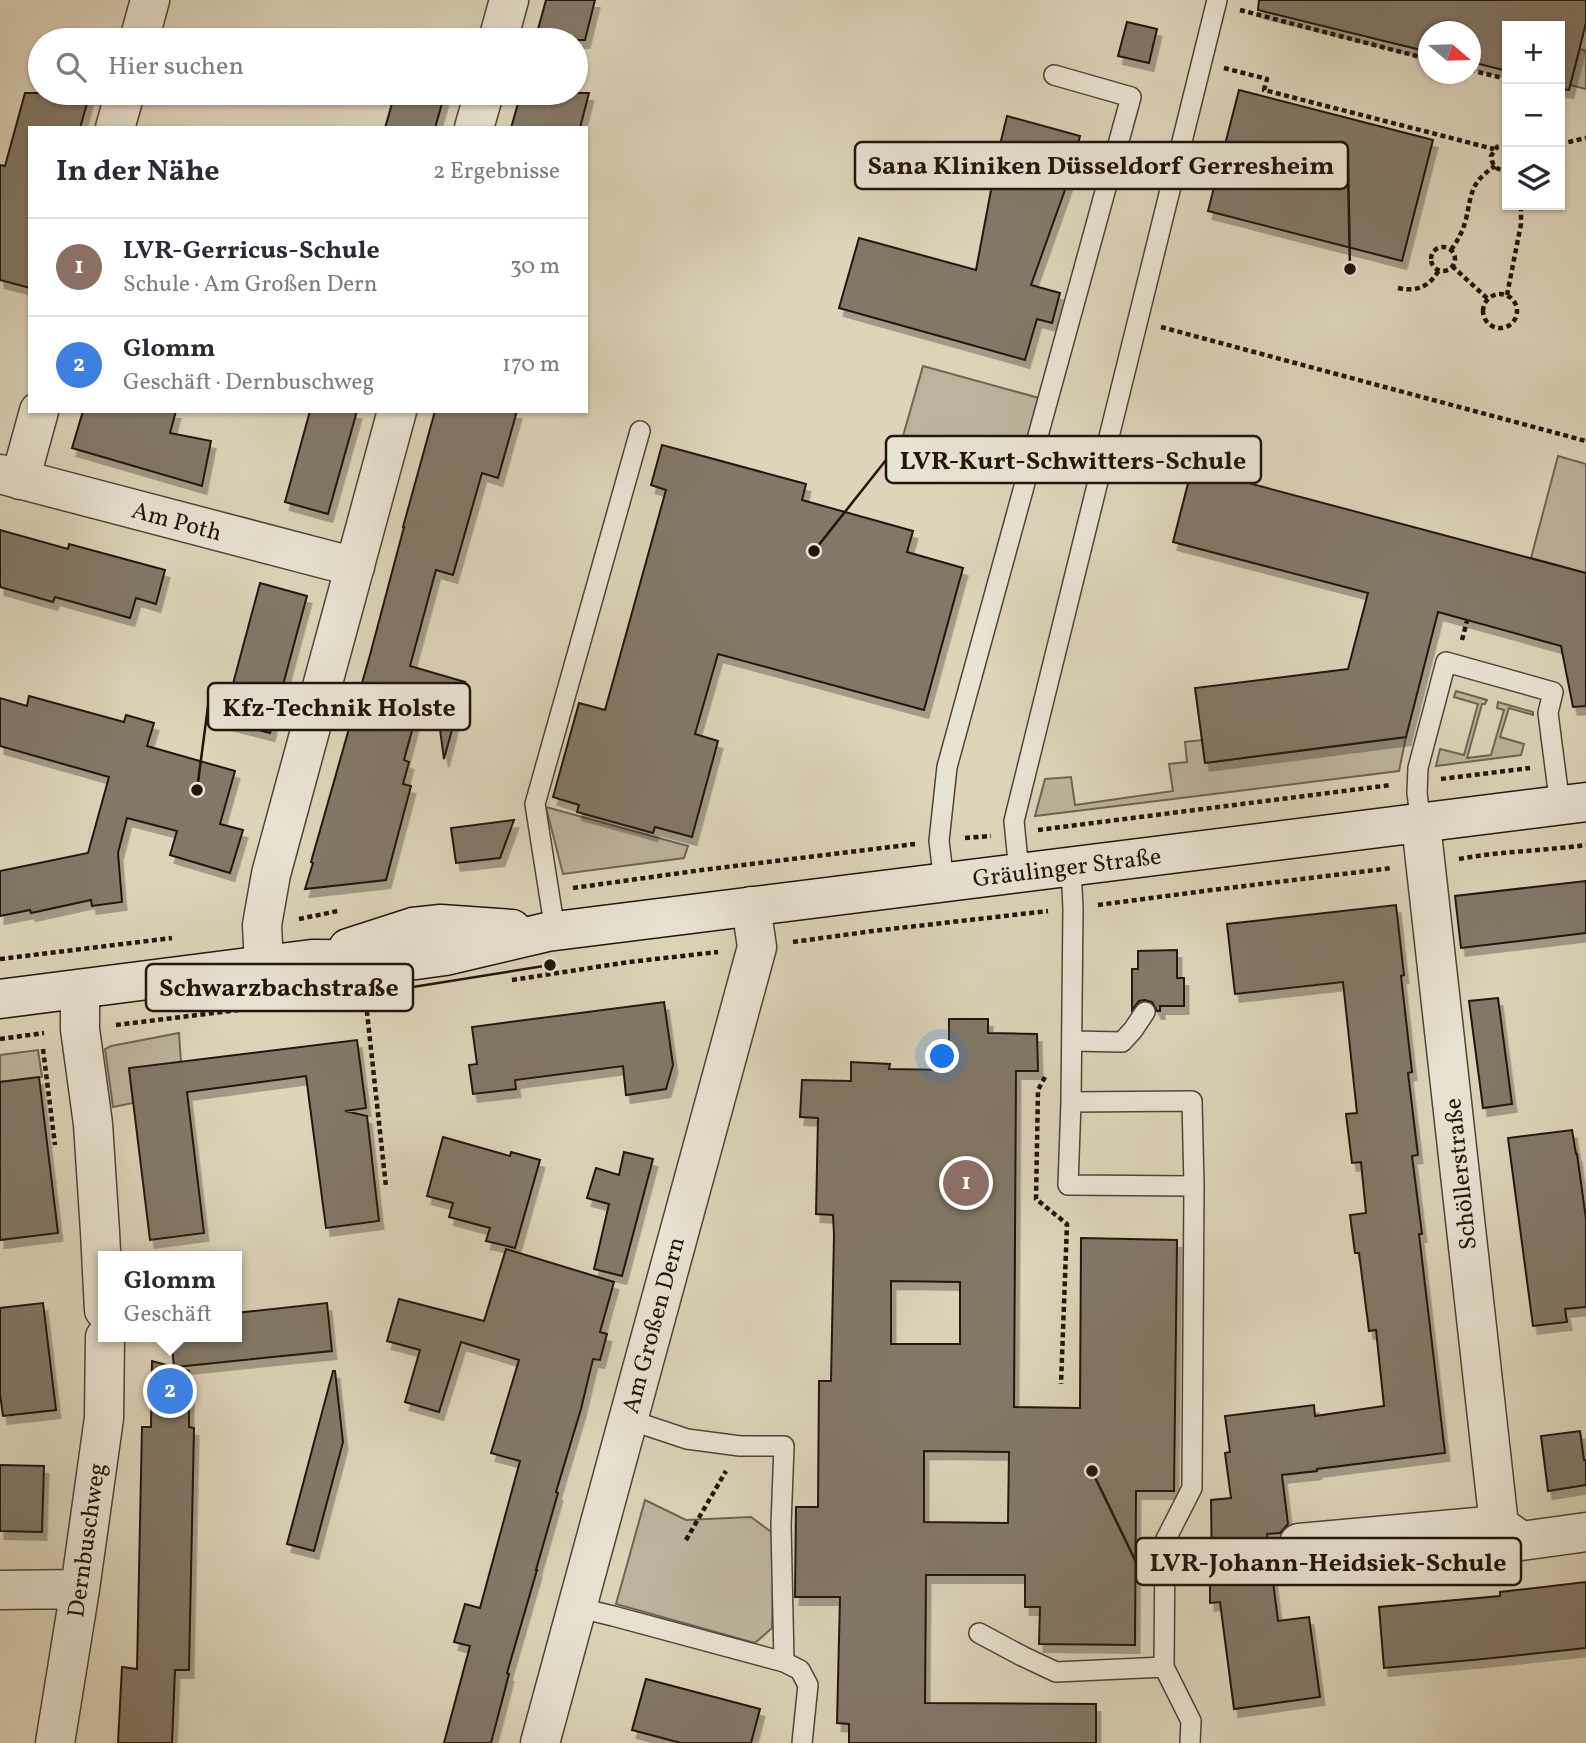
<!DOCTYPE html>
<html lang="de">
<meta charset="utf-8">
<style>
:root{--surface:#fff;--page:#f7f7f7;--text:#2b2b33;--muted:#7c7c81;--line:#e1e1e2;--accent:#8f2418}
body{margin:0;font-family:Vollkorn,serif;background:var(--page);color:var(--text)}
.controls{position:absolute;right:21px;top:21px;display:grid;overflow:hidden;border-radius:0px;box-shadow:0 2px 5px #0004}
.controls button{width:63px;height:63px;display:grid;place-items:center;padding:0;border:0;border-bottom:2px solid var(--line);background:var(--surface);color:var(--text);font:35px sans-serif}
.compass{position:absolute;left:1418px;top:21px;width:63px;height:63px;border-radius:50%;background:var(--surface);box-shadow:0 2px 5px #0004;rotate:109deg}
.you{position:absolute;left:943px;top:1057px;width:24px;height:24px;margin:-18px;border:5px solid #fff;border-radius:50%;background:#1a73e8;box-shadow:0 0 0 10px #1a73e833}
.badge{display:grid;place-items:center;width:46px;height:46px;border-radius:50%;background:var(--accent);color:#fff;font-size:23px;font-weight:700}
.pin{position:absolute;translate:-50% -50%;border:4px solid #fff;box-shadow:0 2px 7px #0006}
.popup{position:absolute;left:98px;top:1251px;width:144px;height:91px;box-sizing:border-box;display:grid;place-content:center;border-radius:0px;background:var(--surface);filter:drop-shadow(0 2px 5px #0005);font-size:23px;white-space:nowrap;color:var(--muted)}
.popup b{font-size:26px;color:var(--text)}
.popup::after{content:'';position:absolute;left:50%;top:100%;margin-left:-14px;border:14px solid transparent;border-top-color:var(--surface)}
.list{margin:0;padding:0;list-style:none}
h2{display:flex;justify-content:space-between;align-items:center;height:91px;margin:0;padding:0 28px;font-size:30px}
h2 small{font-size:23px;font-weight:400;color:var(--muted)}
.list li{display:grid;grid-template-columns:46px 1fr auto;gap:21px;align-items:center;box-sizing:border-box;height:98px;padding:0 28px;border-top:2px solid var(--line)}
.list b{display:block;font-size:26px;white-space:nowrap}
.list p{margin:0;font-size:23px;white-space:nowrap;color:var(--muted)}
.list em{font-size:23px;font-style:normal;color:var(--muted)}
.icon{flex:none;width:38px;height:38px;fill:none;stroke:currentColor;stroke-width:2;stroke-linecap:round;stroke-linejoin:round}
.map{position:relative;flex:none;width:1586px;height:1743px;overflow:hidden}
.search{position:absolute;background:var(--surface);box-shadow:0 2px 5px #0004;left:28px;top:28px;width:560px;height:77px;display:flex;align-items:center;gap:18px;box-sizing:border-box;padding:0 24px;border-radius:38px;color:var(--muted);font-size:26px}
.panel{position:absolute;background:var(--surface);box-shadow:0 2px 5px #0004;left:28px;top:126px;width:560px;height:287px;border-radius:0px}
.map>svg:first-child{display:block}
</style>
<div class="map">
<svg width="1586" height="1743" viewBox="0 0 1586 1743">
<defs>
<filter id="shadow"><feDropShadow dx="4.5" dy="8" stdDeviation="0" flood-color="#0004"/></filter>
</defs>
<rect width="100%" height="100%" fill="#ddd4ba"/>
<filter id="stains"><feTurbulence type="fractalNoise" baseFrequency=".00286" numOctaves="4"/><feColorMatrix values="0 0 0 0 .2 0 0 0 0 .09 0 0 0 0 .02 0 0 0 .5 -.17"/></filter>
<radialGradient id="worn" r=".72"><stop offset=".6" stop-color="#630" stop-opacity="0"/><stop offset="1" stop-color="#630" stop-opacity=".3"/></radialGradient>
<path fill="#bdb39d" stroke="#706455" stroke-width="2" d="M1580,49L1586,51V89L1570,85Z
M923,366L1039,398L1018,475L901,443Z
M1558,456L1586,464V573L1531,558Z
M1456,691L1487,700L1485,704H1482L1467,758L1491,755L1504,710L1497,708L1498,702L1533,712V715L1509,708L1500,737L1524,744L1521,755L1436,766L1440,749L1464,755L1478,704L1454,697Z
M1406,737L1399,771L1035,816L1045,779L1071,777L1075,805L1173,791L1169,764L1187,762L1185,742L1202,740L1205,763Z
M546,807L688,846L684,858L563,874Z
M179,1033L181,1063L129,1069L133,1103L113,1107L105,1049L111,1046Z
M38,1050L42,1077L0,1082V1055Z
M645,1500L686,1520L751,1517L774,1534L772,1628L755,1643L616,1604Z"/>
<path fill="#837867" stroke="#22140d" stroke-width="2" fill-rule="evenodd" filter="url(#shadow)" d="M546,0H595L585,40H535Z
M1259,0H1586V23L1569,90L1560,89V26H1507V71L1471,62V32H1429V52L1258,10Z
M1127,22L1157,29L1149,63L1118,56Z
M1239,90L1433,140L1402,261L1208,211Z
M25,93H90L80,128H30V288L0,280V165L5,166Z
M395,93H445L435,128H385Z
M521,93H589L580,128H511Z
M1007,116L1080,136L1071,173L1031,285L1060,293L1052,323L1037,319L1025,360L839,308L859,238L976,270L998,153Z
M83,411H176L170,433L211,441L202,486L72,448Z
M310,411H357L328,514L285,502Z
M435,411H517L498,478L482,473L453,575L436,570L410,666L465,682L444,759L436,700L433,709L419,705L404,760L409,762L403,784L411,786L386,880L305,889L313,863L311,862L370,655L404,527H403Z
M662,445L806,484L802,500L913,531L907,552L963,568L924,710L718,654L695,734L718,741L692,837L655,827L653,833L577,812L579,805L553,797L579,703L605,710L666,490L651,485Z
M1192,468L1586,573V706L1573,707L1561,646L1438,612L1406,737L1205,763L1195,688L1348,669L1368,593L1173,542Z
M0,530L68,549L69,544L165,570L156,604L136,598L130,618L55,597L53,602L0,587Z
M260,583L307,596L270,733L223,721Z
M29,696L124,722L126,715L154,723L147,746L235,771L220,824L243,830L230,873L170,855L177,831L127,818L118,853L122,902L92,906L91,900L31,913L30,910L0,916V871L88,853L109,777L0,746V698L27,706Z
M514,820L500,858L456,863L451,828Z
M1586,881V933L1461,948L1455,896Z
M1396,905L1404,975L1401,976L1412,1072L1408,1073L1418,1155L1412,1156L1422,1234H1419L1445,1453L1317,1469V1471L1282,1475L1288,1524L1280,1533L1267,1534L1278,1621L1309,1617L1320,1697L1234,1709L1220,1602L1210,1603V1576L1212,1575L1211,1500L1231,1498L1225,1453L1230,1452L1225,1416L1314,1405L1315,1416L1384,1406L1376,1330L1369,1331L1359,1253H1355L1350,1215L1366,1213L1361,1162L1352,1163L1346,1114L1357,1113L1343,982L1235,994L1227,924Z
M1177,950V978H1184V1006H1160V1011H1157L1152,1002L1145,1000L1139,1001L1132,1010V969H1138V951Z
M1498,998L1512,1104L1483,1108L1469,1001Z
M664,1002L673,1065L666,1089L626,1095L623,1066L515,1080L516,1089L473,1094L469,1065L477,1064L472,1027Z
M949,1019H988V1033L1037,1034L1038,1071H1016L1014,1407L1080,1408L1081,1238L1177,1240L1174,1491H1136L1135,1645L1039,1644L1040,1607H1025V1575H926L925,1703L1096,1704V1743H849V1724L837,1723L840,1597H795L796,1507H818L819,1381H831L834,1235L833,1215L816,1214L818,1118L800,1117L802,1080L851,1081V1062L890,1064L889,1069L949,1070ZM891,1281L960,1282V1344H891ZM924,1451L1009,1452L1008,1523L924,1522Z
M357,1040L366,1108L345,1111L367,1116L379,1221L326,1228L306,1076L187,1092L204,1233L150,1240L129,1068Z
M39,1077L58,1233L0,1240V1082Z
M1572,1130L1576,1154H1577L1586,1219V1307L1565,1309L1567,1322L1533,1326L1508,1138Z
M443,1137L510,1156L511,1152L540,1160L515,1248L486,1241L490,1228L449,1217L453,1203L427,1196Z
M624,1152L653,1159L622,1276L594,1269L609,1204L587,1198L596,1168L619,1175Z
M506,1249L614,1282L600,1332L607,1334L600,1360L593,1359L581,1409L556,1492L558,1493L536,1570H537L507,1673L509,1674L491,1743H444L470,1646L454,1642L465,1604L480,1608L520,1461L491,1453L519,1360L461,1342L439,1412L405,1402L420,1350L387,1341L399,1299L484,1321Z
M43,1303L56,1410L3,1416L0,1394V1308Z
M327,1303L332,1351L176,1367L189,1371V1427L194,1428L189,1670H175L172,1743H118L122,1667L137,1669L142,1427H151L152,1361L174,1367L171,1337H236V1313Z
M333,1371H335L343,1442L314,1551L287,1544Z
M1580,1431L1584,1460H1586V1485L1548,1491L1541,1436Z
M0,1465L44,1466L42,1532L0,1531Z
M1586,1582V1648L1483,1659L1384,1668L1379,1607L1500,1596V1592Z
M646,1679L760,1709L751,1743H681L632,1730Z"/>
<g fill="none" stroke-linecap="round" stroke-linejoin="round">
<defs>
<path id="lane" d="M1421,824L1417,793L1418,768L1446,662L1553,692L1548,713L1560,806
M1071,866L1073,909L1071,1102L1068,1185L1194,1186
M1019,872L1014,821L1217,0
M944,882L939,841L947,767L1131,97L1054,75
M555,931L535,804L640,431
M1072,1041L1122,1042L1133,1030L1145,1012
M1071,1102L1192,1101L1194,1186L1192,1488L1165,1541L1164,1667L1191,1721L1190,1743
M627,1419L687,1439L740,1446H784L781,1525L784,1662L800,1670L808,1685L802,1743
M576,1607L613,1616L784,1662
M979,1633L1022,1656L1056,1672L1164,1667"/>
<path id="street" d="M139,40L150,0
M498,40L509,0
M115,128L125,93
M474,128L484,93
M0,474L355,567
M20,480L39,411
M1421,824L1499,1525
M264,965L262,925L271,874L397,411
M80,989V1029L93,1124L100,1232L104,1310
M1299,1543L1499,1525L1521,1541L1586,1532
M0,1590L80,1589
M55,1743L80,1589L104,1418L105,1337
M540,1743L757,947L751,906"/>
<path id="secondary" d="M348,948L413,927L441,924L512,929
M0,999L312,959L416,960L445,956L547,932L1586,802"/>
</defs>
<use href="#lane" stroke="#514438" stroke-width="22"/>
<use href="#street" stroke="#514438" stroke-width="41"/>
<use href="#secondary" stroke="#22140d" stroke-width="41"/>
<path stroke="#22140d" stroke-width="4.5" stroke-dasharray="5 3.5" stroke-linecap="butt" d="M1240,10L1428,59
M1224,68L1267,79L1264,90L1494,149
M1470,70L1507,79
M1507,144L1497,147L1491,156C1492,166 1497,171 1507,170
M1560,144L1586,138
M1431 259a12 12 0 1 1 24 0a12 12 0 1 1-24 0Z
M1451,250C1458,240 1463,231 1466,219C1472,193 1470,183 1495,166
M1452,266L1488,299
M1398,288C1417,292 1429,287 1439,270
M1483 311a17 17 0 1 1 34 0a17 17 0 1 1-34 0Z
M1507,295L1521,224V205
M1161,327L1586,441
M1462,640L1467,621
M1441,779L1530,768
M1038,830L1391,785
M965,838L991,836
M1459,859C1501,851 1544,851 1586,845
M573,888L702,870L915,844
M1098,905L1212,890L1392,868
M299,919L338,911
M793,942L873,931L1048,911
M0,959L172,938
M512,980L629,962L718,952
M365,994L386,1187
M116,1025L336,998
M0,1039L44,1033
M43,1049L55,1145
M1045,1077L1038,1090L1036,1199L1067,1224L1061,1384
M686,1540L726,1471"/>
<use href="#lane" stroke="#e9e3d2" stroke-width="19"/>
<use href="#street" stroke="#e9e3d2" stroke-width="38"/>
<use href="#secondary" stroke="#e9e3d2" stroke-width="38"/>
</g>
<g text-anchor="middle" stroke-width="7" stroke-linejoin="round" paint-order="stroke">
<g font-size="24" fill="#22140d" stroke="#e9e3d2">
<text transform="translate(177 521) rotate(15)" y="8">Am Poth</text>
<text transform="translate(1067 867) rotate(-7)" y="8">Gräulinger Straße</text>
<text transform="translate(1460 1174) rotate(-96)" y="8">Schöllerstraße</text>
<text transform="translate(653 1325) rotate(-75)" y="8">Am Großen Dern</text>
<text transform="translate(86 1540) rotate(-82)" y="8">Dernbuschweg</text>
</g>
</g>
<path fill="none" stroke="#22140d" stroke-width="2.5" d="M1350 269L1348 165M814 551L886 460M197 790L208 706M550 965L413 987M1092 1471L1136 1562"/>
<g fill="#22140d" stroke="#e9e3d2" stroke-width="2.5">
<circle cx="1350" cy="269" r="7"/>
<circle cx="814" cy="551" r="7"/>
<circle cx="197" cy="790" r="7"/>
<circle cx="550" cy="965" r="7"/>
<circle cx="1092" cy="1471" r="7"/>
</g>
<g fill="#e9e3d2" stroke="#22140d" stroke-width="2.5">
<rect x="855" y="142" width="493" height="47" rx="7"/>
<rect x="886" y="436" width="375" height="47" rx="7"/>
<rect x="208" y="683" width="262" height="47" rx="7"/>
<rect x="146" y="964" width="267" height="47" rx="7"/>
<rect x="1136" y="1538" width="385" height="47" rx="7"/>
</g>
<g font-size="26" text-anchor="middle" font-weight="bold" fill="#22140d">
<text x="1101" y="174">Sana Kliniken Düsseldorf Gerresheim</text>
<text x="1073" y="469">LVR-Kurt-Schwitters-Schule</text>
<text x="339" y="716">Kfz-Technik Holste</text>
<text x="279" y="996">Schwarzbachstraße</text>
<text x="1328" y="1571">LVR-Johann-Heidsiek-Schule</text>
</g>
<rect width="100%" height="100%" filter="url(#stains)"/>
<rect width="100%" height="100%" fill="url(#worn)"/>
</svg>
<div class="controls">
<button>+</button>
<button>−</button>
<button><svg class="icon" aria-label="layers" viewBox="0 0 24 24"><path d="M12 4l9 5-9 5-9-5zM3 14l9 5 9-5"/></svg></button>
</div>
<svg class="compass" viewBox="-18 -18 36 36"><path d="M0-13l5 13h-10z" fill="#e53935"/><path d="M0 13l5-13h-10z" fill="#7c7c81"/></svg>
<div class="you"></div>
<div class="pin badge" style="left:966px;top:1183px;background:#8d6e63">1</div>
<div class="pin badge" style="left:170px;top:1391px;background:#3f7fe0">2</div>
<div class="popup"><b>Glomm</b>Geschäft</div>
<div class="search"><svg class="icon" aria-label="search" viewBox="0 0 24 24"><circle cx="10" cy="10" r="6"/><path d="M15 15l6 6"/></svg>Hier suchen</div>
<section class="panel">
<h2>In der Nähe<small>2 Ergebnisse</small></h2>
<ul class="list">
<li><span class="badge" style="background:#8d6e63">1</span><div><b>LVR-Gerricus-Schule</b><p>Schule · Am Großen Dern</p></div><em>30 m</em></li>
<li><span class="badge" style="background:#3f7fe0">2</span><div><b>Glomm</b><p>Geschäft · Dernbuschweg</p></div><em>170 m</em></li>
</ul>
</section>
</div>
